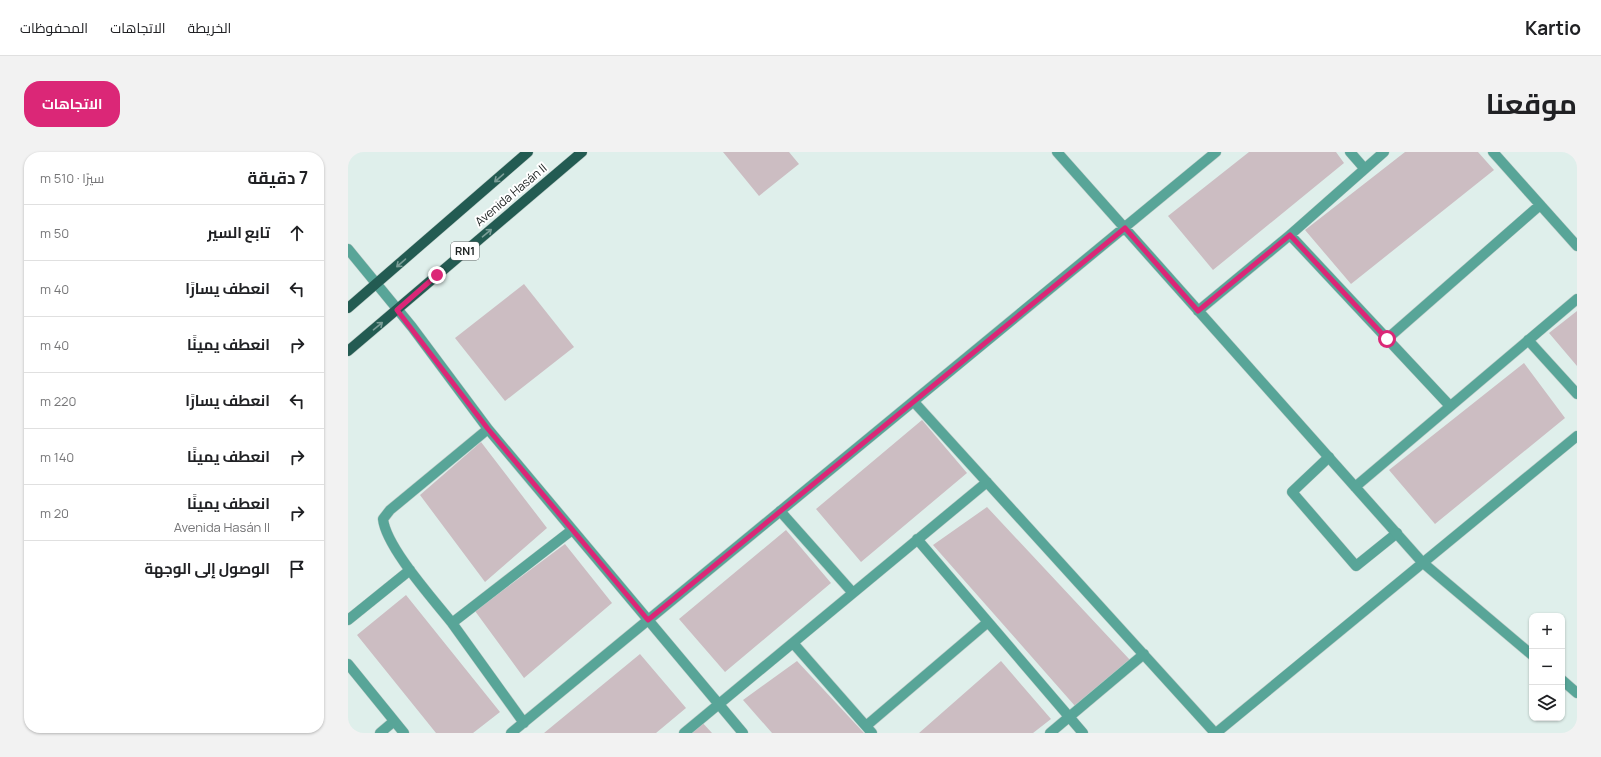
<!DOCTYPE html>
<html lang="ar">
<meta charset="utf-8">
<style>
:root{--surface:#fff;--page:#f2f2f2;--text:#202124;--muted:#757577;--line:#e0e0e0;--accent:#db2777}
body{margin:0;font-family:Manrope,Cairo,sans-serif;background:var(--page);color:var(--text);direction:rtl}
.controls{position:absolute;right:12px;bottom:12px;display:grid;overflow:hidden;border-radius:8px;box-shadow:0 1px 3px #0004}
.controls button{width:36px;height:36px;display:grid;place-items:center;padding:0;border:0;border-bottom:1px solid var(--line);background:var(--surface);color:var(--text);font:20px sans-serif}
.stop{position:absolute;width:12px;height:12px;margin:-9px;border:3px solid #db2777;border-radius:50%;background:#fff}
.stop.end{background:#db2777;border-color:#fff;box-shadow:0 1px 4px #0008}
.list{margin:0;padding:0;list-style:none}
h2{display:flex;justify-content:space-between;align-items:center;height:52px;margin:0;padding:0 16px;font-size:17px}
h2 small{font-size:13px;font-weight:400;color:var(--muted)}
.list li{display:grid;grid-template-columns:26px 1fr auto;gap:12px;align-items:center;box-sizing:border-box;height:56px;padding:0 16px;border-top:1px solid var(--line)}
.list b{display:block;font-size:15px;white-space:nowrap}
.list p{margin:0;font-size:13px;white-space:nowrap;color:var(--muted)}
.list em{font-size:13px;font-style:normal;color:var(--muted)}
.icon{flex:none;width:22px;height:22px;fill:none;stroke:currentColor;stroke-width:2;stroke-linecap:round;stroke-linejoin:round}
.map{position:relative;flex:none;width:1229px;height:581px;overflow:hidden;direction:ltr;border-radius:16px}
header{display:flex;align-items:center;gap:24px;box-sizing:border-box;height:56px;padding:0 20px;background:var(--surface);border-bottom:1px solid var(--line)}
header strong{font-size:19px}
nav{display:flex;gap:22px;margin-inline-start:auto;font-size:14px}
.intro{display:flex;align-items:center;justify-content:space-between;box-sizing:border-box;height:96px;padding:0 24px}
h1{margin:0;font-size:28px}
.button{padding:10px 18px;border-radius:16px;background:var(--accent);color:#fff;font-size:14px;font-weight:700}
main{display:flex;gap:24px;padding:0 24px}
aside{flex:1;background:var(--surface);border-radius:16px;box-shadow:0 1px 3px #0004}
.map>svg:first-child{display:block}
</style>
<header>
<strong>Kartio</strong>
<nav><a>الخريطة</a><a>الاتجاهات</a><a>المحفوظات</a></nav>
</header>
<div class="intro"><h1>موقعنا</h1><a class="button">الاتجاهات</a></div>
<main>
<div class="map">
<svg width="1229" height="581" viewBox="0 0 1229 581">
<rect width="100%" height="100%" fill="#dfefeb"/>
<path fill="#ccbdc2" d="M375,0H441L451,12L411,44Z
M901,0H988L996,11L865,118L820,64Z
M1057,0H1130L1146,18L1003,132L957,78Z
M176,132L226,195L157,249L107,186Z
M1229,159V214L1201,181Z
M1176,211L1217,266L1087,372L1041,318Z
M574,268L619,321L513,410L468,357Z
M133,290L199,376L137,430L72,343Z
M639,355L782,508L727,554L585,393Z
M438,378L483,431L377,520L331,467Z
M217,392L264,451L176,526L127,459Z
M58,443L152,560L125,581H88L9,483Z
M292,502L338,556L308,581H196Z
M449,509L516,581H424L395,548Z
M653,509L703,567L685,581H571Z
M352,568L364,581H336Z"/>
<g fill="none" stroke-linecap="round" stroke-linejoin="round">
<defs>
<path id="service" d="M981,305L944,340L1008,414L1049,381"/>
<path id="minor" d="M709,0L1074,410L1184,503
M1002,0L1016,16
M1145,0L1229,94
M942,83L1102,254
M0,97L64,175L140,277L395,581
M850,159L942,83L1036,0
M1039,187L1192,53
M1180,188L1229,242
M566,250L867,581
M140,277L42,358L35,367C38,395 85,447 104,471C128,504 152,538 176,571
M1007,335L1229,147
M432,359L505,441
M569,387L735,581
M0,468L62,418
M104,471L224,378
M445,491L524,581
M0,512L56,581
M1214,528L1229,541
M518,574L640,470
M32,581L45,570
M163,581L868,0
M336,581L639,330
M702,581L796,502
M868,581L1229,284"/>
<path id="primary" d="M0,156L180,0
M0,199L234,0"/>
</defs>
<use href="#service" stroke="#bdcbc7" stroke-width="11"/>
<use href="#minor" stroke="#bdcbc7" stroke-width="11"/>
<use href="#primary" stroke="#bdcbc7" stroke-width="11"/>
<use href="#service" stroke="#58a598" stroke-width="10"/>
<use href="#minor" stroke="#58a598" stroke-width="10"/>
<use href="#primary" stroke="#235b52" stroke-width="10"/>
</g>
<defs><path id="oneway-shaft" d="M-6 0H5M1.5-3L5.5 0L1.5 3" fill="none" stroke-width="1.6" stroke-linecap="round" stroke-linejoin="round"/></defs>
<g stroke="#7b9d97">
<use href="#oneway-shaft" transform="translate(151 26) rotate(139)"/>
<use href="#oneway-shaft" transform="translate(139 81) rotate(-40)"/>
<use href="#oneway-shaft" transform="translate(53 111) rotate(139)"/>
<use href="#oneway-shaft" transform="translate(30 174) rotate(-40)"/>
</g>
<g fill="none" stroke-linecap="round" stroke-linejoin="round">
<path stroke="#db2777" stroke-width="5" d="M89,123L49,158L140,277L300,468L777,76L850,159L942,83L1039,187"/>
</g>
<g text-anchor="middle" stroke-width="4" stroke-linejoin="round" paint-order="stroke">
<rect fill="#fff" stroke="#636666" stroke-width="1" x="103" y="90" width="28" height="18" rx="3"/>
<g font-size="11" font-weight="bold" fill="#202524">
<text x="117" y="103">RN1</text>
</g>
<g font-size="12" fill="#202524" stroke="#fff">
<text transform="translate(163 43) rotate(-40)" y="4">Avenida Hasán II</text>
</g>
</g>
</svg>
<div class="controls">
<button>+</button>
<button>−</button>
<button><svg class="icon" aria-label="layers" viewBox="0 0 24 24"><path d="M12 4l9 5-9 5-9-5zM3 14l9 5 9-5"/></svg></button>
</div>
<div class="stop" style="left:1039px;top:187px"></div>
<div class="stop end" style="left:89px;top:123px"></div>
</div>
<aside>
<h2>7 دقيقة<small>سيرًا · 510 m</small></h2>
<ul class="list">
<li><svg class="icon" aria-label="ahead" viewBox="0 0 24 24"><path d="M12 20V5M6 11l6-6 6 6"/></svg><div><b>تابع السير</b></div><em>50 m</em></li>
<li><svg class="icon" aria-label="left" viewBox="0 0 24 24"><path d="M17 20v-9H6M10 6l-5 5 5 5"/></svg><div><b>انعطف يسارًا</b></div><em>40 m</em></li>
<li><svg class="icon" aria-label="right" viewBox="0 0 24 24"><path d="M7 20v-9h11M14 6l5 5-5 5"/></svg><div><b>انعطف يمينًا</b></div><em>40 m</em></li>
<li><svg class="icon" aria-label="left" viewBox="0 0 24 24"><path d="M17 20v-9H6M10 6l-5 5 5 5"/></svg><div><b>انعطف يسارًا</b></div><em>220 m</em></li>
<li><svg class="icon" aria-label="right" viewBox="0 0 24 24"><path d="M7 20v-9h11M14 6l5 5-5 5"/></svg><div><b>انعطف يمينًا</b></div><em>140 m</em></li>
<li><svg class="icon" aria-label="right" viewBox="0 0 24 24"><path d="M7 20v-9h11M14 6l5 5-5 5"/></svg><div><b>انعطف يمينًا</b><p>Avenida Hasán II</p></div><em>20 m</em></li>
<li><svg class="icon" aria-label="arrive" viewBox="0 0 24 24"><path d="M6 21V4h12l-3 4 3 4H6"/></svg><div><b>الوصول إلى الوجهة</b></div></li>
</ul>
</aside>
</main>
